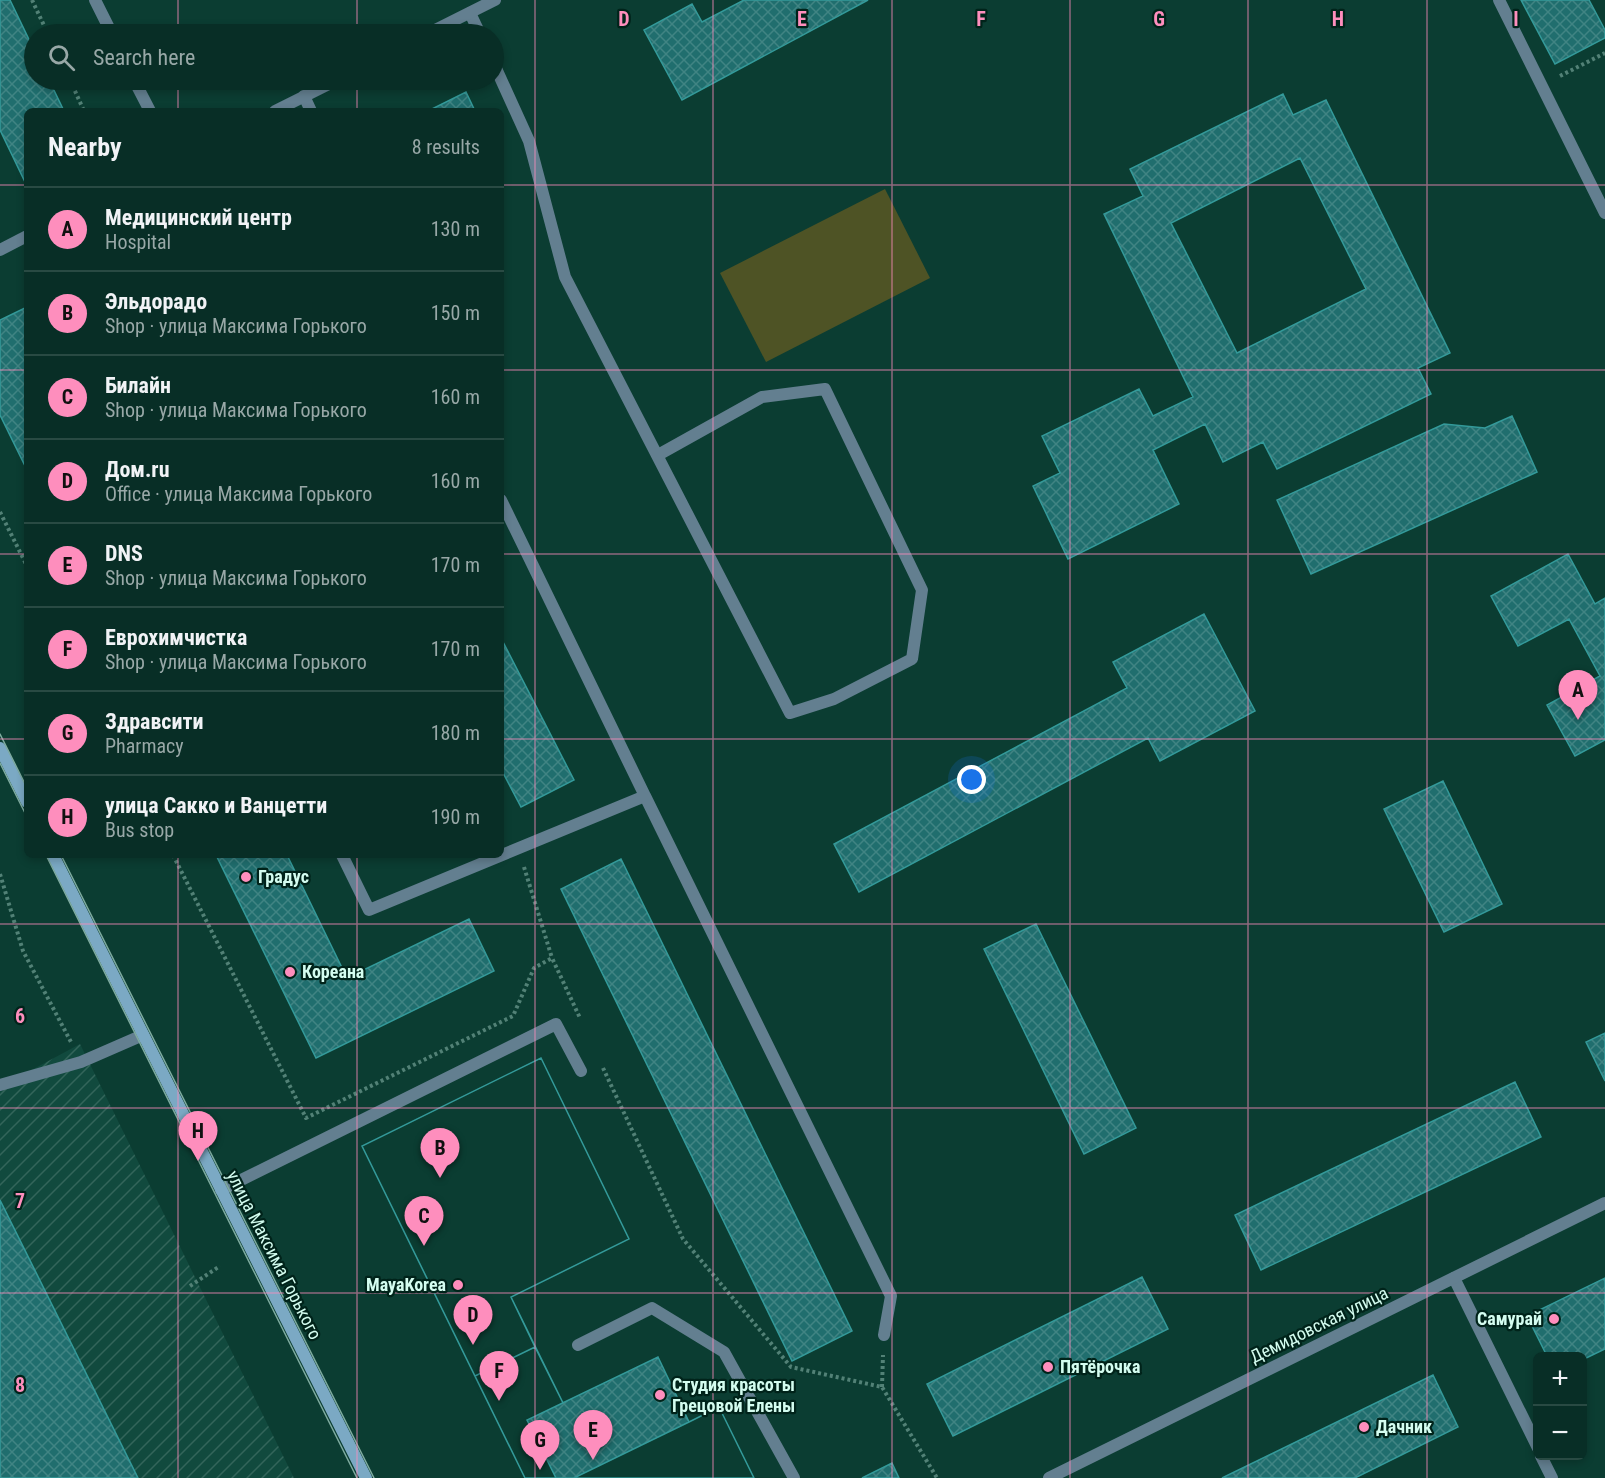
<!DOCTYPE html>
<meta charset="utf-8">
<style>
:root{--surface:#082e26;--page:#163a32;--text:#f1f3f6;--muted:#98a8a7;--line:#294a43;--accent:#fe8ebd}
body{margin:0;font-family:"Roboto Condensed",sans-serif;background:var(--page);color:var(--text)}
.controls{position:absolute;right:18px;bottom:18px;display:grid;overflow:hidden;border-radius:9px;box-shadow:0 3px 9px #0003}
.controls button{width:54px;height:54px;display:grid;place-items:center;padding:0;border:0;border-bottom:2px solid var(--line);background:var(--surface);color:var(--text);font:30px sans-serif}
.you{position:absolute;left:972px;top:780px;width:21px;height:21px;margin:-15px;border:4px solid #fff;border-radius:50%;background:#1a73e8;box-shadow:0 0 0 9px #1a73e833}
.badge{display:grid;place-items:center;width:39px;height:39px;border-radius:50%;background:var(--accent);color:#111;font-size:20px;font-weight:700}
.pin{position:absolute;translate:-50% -50px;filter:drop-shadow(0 2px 3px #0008)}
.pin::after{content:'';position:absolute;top:32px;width:21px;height:18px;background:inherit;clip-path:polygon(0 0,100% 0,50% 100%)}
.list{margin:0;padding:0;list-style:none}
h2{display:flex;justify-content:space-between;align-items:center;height:78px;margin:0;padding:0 24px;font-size:26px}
h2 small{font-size:20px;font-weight:400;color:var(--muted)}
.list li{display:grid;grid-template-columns:39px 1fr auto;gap:18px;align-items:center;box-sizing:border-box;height:84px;padding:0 24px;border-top:2px solid var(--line)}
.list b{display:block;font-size:22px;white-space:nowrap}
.list p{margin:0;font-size:20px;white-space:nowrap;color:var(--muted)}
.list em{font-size:20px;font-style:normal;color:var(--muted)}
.icon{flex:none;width:33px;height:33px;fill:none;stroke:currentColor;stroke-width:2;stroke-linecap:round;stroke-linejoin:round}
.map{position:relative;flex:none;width:1605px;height:1478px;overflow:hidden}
.search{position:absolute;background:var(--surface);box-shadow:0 3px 9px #0003;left:24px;top:24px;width:480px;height:66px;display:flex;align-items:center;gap:15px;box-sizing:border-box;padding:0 21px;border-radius:33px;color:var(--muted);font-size:22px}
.panel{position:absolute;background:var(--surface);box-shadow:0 3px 9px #0003;left:24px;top:108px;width:480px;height:750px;border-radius:9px}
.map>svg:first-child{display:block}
</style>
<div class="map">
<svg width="1605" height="1478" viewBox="0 0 1605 1478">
<defs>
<pattern id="industrial-furrows" width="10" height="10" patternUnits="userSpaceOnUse" patternTransform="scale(1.5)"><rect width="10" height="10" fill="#114a3e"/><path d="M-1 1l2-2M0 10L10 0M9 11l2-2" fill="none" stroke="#33655a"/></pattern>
<pattern id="building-cross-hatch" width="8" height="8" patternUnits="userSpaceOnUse" patternTransform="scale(1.5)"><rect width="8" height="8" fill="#206e6e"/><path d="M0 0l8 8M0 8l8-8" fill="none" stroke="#408483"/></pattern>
</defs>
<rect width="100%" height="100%" fill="#0b3d32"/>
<path fill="url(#industrial-furrows)" d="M80,1044L294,1478H0V1087Z"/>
<path fill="#4e5325" d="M885,189L930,278L766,362L720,273Z"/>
<path fill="url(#building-cross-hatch)" stroke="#349a9a" stroke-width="1.5" fill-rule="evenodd" d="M0,0H10L34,50V80H49L64,111H27V182H25L0,130Z
M744,0H868L682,100L644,30L692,4L702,22Z
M1521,0H1589L1605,30V38L1555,64Z
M466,92L475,111H428Z
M1283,94L1293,115L1326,100L1450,353L1418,368L1431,394L1277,469L1263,442L1223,462L1205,424L1153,450L1179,504L1068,559L1033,486L1060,473L1042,436L1139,389L1153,416L1193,397L1104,214L1143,196L1130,169ZM1300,158L1366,289L1237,353L1171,223Z
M27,307V470L0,415V320Z
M1512,416L1537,472L1311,574L1277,500L1444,424L1485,428Z
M1568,554L1595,604L1605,598V740L1575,756L1547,705L1600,676L1569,619L1518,646L1491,596Z
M1204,614L1255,711L1160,761L1148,738L859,892L834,844L1127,688L1113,662Z
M501,638L574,780L521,807L501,769Z
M1443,781L1502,904L1444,932L1384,809Z
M216,855H287L347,978L469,919L494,971L316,1058Z
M621,859L852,1331L792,1361L561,889Z
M1036,924L1136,1128L1084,1154L984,949Z
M1605,1033V1081L1586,1042Z
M541,1058L629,1239L511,1297L535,1347L475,1376L362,1146Z
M541,1058L629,1239L511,1297L563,1403L527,1420L556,1478H525L362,1146Z
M1515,1082L1541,1137L1261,1270L1235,1215Z
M0,1200L138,1478H0Z
M1142,1277L1168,1329L953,1436L927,1384Z
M1605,1278V1349L1582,1360V1356H1547L1527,1316Z
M535,1347L563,1403L527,1420L556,1478H525L475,1376Z
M658,1357L689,1422L574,1478H556L527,1420Z
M1433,1375L1458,1427L1355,1478H1222Z
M719,1407L754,1478H574L689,1422Z
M719,1407L754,1478H574L689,1422Z
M892,1463L899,1478H862Z"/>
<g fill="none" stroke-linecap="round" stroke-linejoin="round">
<path stroke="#528176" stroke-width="4" stroke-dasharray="3 3" stroke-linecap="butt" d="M32,0L48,34
M1560,76L1605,53
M70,80L84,111
M0,512L27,566
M173,855L306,1118L513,1016L534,968L552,958L580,1018
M524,867L552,958
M0,874L23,951L72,1044
M603,1068L683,1239L791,1367L882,1387L937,1478
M190,1286L220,1266
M882,1387L883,1355"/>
<path stroke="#637f90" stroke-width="12" d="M95,0L112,34
M1499,0L1605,213
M470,13L480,34
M494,64L529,141L565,277L790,713L834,699L912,659L922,590L825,389L762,397L658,455
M134,80L150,111
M304,96L311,111
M501,500L645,796
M342,855L369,910L645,796L891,1296L884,1335
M0,1085L81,1062L143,1035
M221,1190L556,1024L581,1071
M1454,1278L1538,1448
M578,1345L652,1308L724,1352L794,1478
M1541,1456L1552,1478"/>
<path stroke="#637f90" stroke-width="12" d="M427,34L495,0
M275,111L337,80
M0,250L27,236"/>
<path stroke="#637f90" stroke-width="12" d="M1049,1478L1605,1203"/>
<path stroke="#7ba9c4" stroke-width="12" d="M0,748L27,802
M53,855L366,1478"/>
<path stroke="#7eab9f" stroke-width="1.5" d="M0,734L27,788
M0,763L27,817
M46,855L357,1478
M61,855L374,1478"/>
</g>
<path fill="none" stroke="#fe8ebd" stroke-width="1.5" stroke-opacity="0.55" d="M178,0V34M357,0V34M535,0V1478M713,0V1478M892,0V1478M1070,0V1478M1248,0V1478M1427,0V1478M178,80V111M357,80V111M0,185H27M501,185H1605M0,370H27M501,370H1605M0,554H27M501,554H1605M0,739H27M501,739H1605M178,855V1478M357,855V1478M0,924H1605M0,1108H1605M0,1293H1605"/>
<g fill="#fe8ebd" stroke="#00231a" stroke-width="2">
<circle cx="246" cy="877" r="6"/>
<circle cx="290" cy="972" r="6"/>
<circle cx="458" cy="1285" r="6"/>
<circle cx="1554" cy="1319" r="6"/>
<circle cx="1048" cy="1367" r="6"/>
<circle cx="660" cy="1395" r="6"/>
<circle cx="1364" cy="1427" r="6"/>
</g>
<g text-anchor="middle" stroke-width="4.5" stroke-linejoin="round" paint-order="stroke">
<g font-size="18" font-weight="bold" fill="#d4fdf0" stroke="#00231a" text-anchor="start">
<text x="258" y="883">Градус</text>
<text x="302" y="978">Кореана</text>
<text x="446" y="1291" text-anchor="end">MayaKorea</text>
<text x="1542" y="1325" text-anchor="end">Самурай</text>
<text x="1060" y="1373">Пятёрочка</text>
<text x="672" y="1391">Студия красоты<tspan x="672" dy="21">Грецовой Елены</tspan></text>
<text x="1376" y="1433">Дачник</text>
</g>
<g font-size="18" fill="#d4fdf0" stroke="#00231a">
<text transform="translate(274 1255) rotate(63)" y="6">улица Максима Горького</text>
<text transform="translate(1319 1325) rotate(-26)" y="6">Демидовская улица</text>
</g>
</g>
<g font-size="20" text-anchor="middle" font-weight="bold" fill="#fe8ebd" stroke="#00231a" stroke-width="4.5" stroke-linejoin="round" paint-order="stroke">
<text x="624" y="26">D</text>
<text x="802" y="26">E</text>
<text x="981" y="26">F</text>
<text x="1159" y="26">G</text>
<text x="1338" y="26">H</text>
<text x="1516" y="26">I</text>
<text x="20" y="1023">6</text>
<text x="20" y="1208">7</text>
<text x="20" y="1392">8</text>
</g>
</svg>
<div class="controls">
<button>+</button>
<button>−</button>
</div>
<div class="you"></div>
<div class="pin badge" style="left:1578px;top:720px">A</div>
<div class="pin badge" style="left:440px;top:1178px">B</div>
<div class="pin badge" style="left:424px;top:1246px">C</div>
<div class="pin badge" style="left:473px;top:1345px">D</div>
<div class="pin badge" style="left:593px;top:1460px">E</div>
<div class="pin badge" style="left:499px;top:1401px">F</div>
<div class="pin badge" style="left:540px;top:1470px">G</div>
<div class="pin badge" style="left:198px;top:1161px">H</div>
<div class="search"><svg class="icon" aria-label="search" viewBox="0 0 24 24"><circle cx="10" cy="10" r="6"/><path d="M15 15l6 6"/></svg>Search here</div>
<section class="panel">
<h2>Nearby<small>8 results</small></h2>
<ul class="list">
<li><span class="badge">A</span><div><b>Медицинский центр</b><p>Hospital</p></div><em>130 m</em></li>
<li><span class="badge">B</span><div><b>Эльдорадо</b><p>Shop · улица Максима Горького</p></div><em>150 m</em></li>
<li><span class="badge">C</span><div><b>Билайн</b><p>Shop · улица Максима Горького</p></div><em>160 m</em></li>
<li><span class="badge">D</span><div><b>Дом.ru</b><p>Office · улица Максима Горького</p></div><em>160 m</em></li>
<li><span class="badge">E</span><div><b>DNS</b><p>Shop · улица Максима Горького</p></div><em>170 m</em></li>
<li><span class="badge">F</span><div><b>Еврохимчистка</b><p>Shop · улица Максима Горького</p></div><em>170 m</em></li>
<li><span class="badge">G</span><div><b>Здравсити</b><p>Pharmacy</p></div><em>180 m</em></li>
<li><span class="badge">H</span><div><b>улица Сакко и Ванцетти</b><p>Bus stop</p></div><em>190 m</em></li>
</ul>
</section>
</div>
